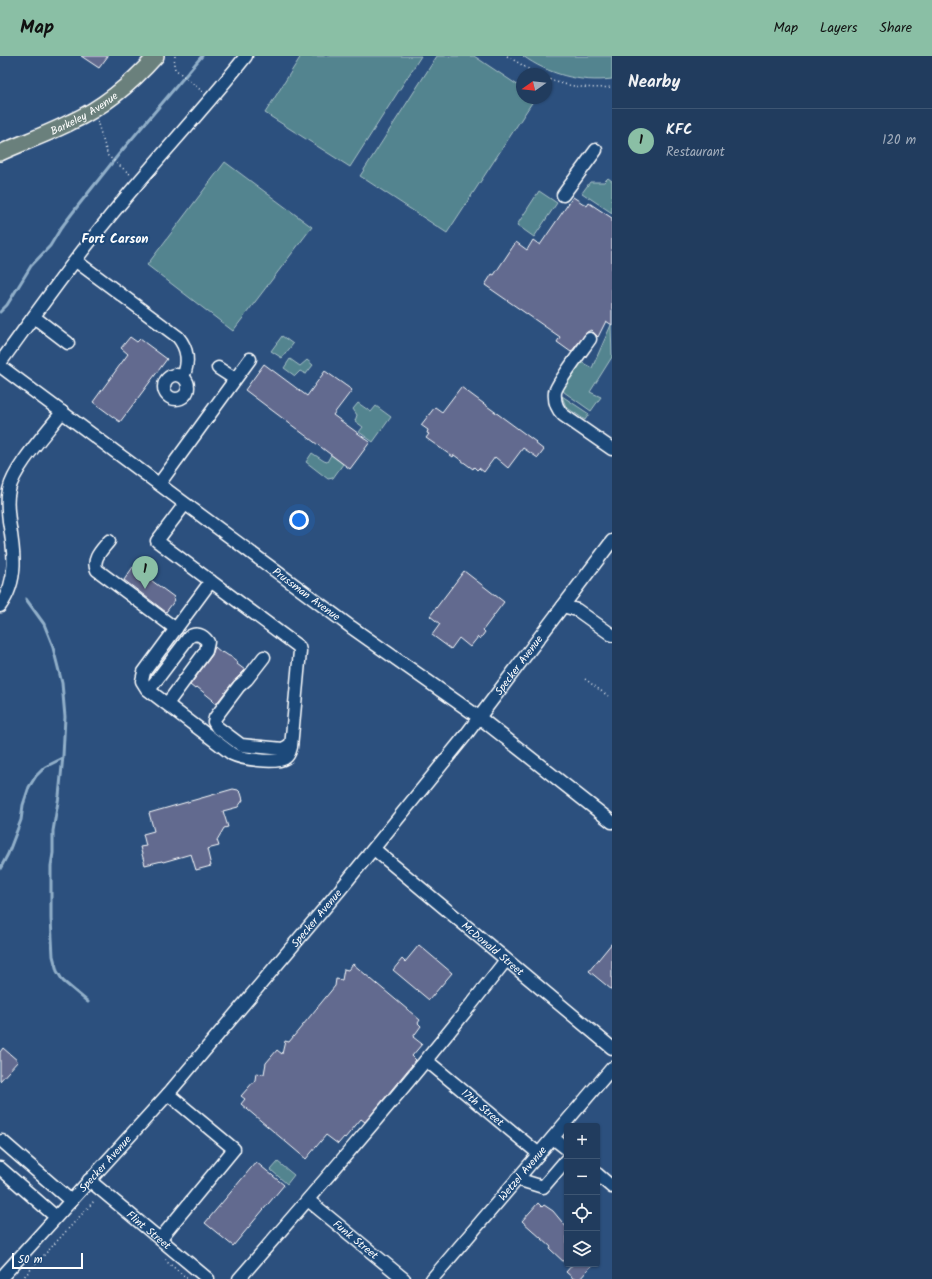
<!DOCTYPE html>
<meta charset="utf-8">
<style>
body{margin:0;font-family:Kalam,sans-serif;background:#294364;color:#f1f3f6}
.controls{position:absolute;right:12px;bottom:12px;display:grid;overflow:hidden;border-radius:4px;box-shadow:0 1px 3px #0004}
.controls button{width:36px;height:36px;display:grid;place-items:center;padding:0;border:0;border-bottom:1px solid #3e5673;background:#213c5e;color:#f1f3f6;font:20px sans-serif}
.compass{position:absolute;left:516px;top:12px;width:36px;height:36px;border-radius:50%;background:#213c5e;box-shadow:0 1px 3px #0004;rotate:256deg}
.scale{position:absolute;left:12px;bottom:10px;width:71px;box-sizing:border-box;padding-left:4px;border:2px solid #fff;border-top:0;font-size:11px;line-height:14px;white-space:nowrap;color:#fff;-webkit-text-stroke:3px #1f4a7a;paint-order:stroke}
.you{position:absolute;left:299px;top:464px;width:14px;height:14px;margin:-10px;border:3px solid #fff;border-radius:50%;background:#1a73e8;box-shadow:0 0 0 6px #1a73e833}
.badge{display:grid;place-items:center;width:26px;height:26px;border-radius:50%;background:#8abfa5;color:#111;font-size:13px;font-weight:700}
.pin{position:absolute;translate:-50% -33px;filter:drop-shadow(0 1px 2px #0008)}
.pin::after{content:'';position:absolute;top:21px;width:14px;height:12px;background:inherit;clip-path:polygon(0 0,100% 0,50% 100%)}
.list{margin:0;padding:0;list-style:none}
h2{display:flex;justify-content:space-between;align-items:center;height:52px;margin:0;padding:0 16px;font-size:17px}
h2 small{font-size:13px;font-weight:400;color:#a2adbc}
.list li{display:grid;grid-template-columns:26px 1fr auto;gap:12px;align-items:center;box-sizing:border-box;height:64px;padding:0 16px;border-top:1px solid #3e5673}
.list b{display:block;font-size:15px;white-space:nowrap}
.list p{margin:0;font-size:13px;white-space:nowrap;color:#a2adbc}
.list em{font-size:13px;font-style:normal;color:#a2adbc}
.icon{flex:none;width:22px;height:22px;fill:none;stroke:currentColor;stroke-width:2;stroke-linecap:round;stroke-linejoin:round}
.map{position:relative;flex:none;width:612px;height:1223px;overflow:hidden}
header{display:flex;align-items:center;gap:24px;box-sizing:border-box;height:56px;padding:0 20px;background:#8abfa5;color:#111}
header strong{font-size:19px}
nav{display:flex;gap:22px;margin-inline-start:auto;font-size:14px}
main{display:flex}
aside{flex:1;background:#213c5e}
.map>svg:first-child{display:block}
.green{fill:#53848f;stroke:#a9c2c7}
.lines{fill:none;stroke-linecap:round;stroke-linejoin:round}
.stream{stroke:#91afc9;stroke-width:3}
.building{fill:#626a8f;stroke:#fff}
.minor-casing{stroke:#fff;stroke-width:15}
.major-casing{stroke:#fff;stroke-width:18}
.path{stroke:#fff;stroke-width:1.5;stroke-dasharray:1 3;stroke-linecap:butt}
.minor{stroke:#1f4a7a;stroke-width:12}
.major{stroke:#6a807c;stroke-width:15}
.labels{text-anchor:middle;stroke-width:4;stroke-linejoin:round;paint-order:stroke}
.street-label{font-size:11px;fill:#fff;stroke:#1f4a7a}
.quarter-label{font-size:13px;font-weight:bold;fill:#fff;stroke:#1f4a7a}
</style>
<header>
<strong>Map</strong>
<nav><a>Map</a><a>Layers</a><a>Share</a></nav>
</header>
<main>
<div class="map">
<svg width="612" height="1223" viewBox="0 0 612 1223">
<rect width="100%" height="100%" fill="#2c507e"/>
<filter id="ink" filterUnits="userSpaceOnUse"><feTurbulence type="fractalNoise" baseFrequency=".025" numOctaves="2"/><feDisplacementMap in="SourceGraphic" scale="8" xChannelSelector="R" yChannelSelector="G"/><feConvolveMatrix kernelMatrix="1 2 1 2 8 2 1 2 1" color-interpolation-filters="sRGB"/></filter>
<g filter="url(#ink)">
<!-- green -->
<path class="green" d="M301,0H421L350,111L265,57Z
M437,0H474L522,32V42H535L447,177L360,120Z
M523,0H612V23C580,27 548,18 523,0Z
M225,106L312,171L233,275L147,209Z
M608,122L612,125V157L582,137L590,126H604Z
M539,135L557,147L534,181L517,169Z
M611,269L612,301L590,336L601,341L591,355L564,336L563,333L581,306L592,312Z
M282,280L293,288L282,302L271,295Z
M290,303L300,310L307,304L313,309L306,318L300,315L295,320L284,312Z
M562,340L589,358L585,364L566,351Z
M358,347L371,356L376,350L391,361L373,386L359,376L363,371L355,365L357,359L353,353Z
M312,397L324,405L327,406L331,399L343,408L333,422L328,423L306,406Z
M278,1106L294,1119L287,1128L271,1114Z"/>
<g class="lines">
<!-- stream -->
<path class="stream" d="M0,256L7,249L31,210L50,190L61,172L77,151L119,98L202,0
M26,543L44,568L52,588L62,627L65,661L63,700L59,740L53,775V797L51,810V863L53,900L57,915L63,925L88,946
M0,813L8,798L21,764L23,749L29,731L36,720L45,711L63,702"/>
</g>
<!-- building -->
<path class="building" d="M81,0H108L99,12Z
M573,141L587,150L589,147L612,162V269L606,265L598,281L591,274L587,276L571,296L557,286L560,281L485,229L492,218L494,219L516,186L527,194L533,184L540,189Z
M130,281L137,286L140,283L167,303L120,366L93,346L128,298L121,292Z
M264,308L307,340L325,315L352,334L333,359L370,386L350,413L245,334Z
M461,331L536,386L535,387L544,394L538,402L523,392L508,412L495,401L484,416L479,412L477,414L474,411L473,413L454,399L453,401L426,382L429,378L427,377L428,374L421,369L435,351L442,356Z
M133,511L174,541L173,543L175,544L166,556L124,524Z
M464,515L504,546L483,574L485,576L480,583L478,581L470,591L459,582L451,593L432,579L440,568L430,560Z
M215,591L222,597L223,596L229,600H230L238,606L237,608L245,614L233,626L216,648L212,645L213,644L197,631L195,633L190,629L212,599Z
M233,733L238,734L241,737L243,744L238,751L223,755L228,771L224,772L217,784L219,790L207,793L211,810L196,814L191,798L163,806L162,805L145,809L140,791L146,790L143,778L154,775L149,757Z
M612,887V934L589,915Z
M419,889L452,917L429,944L393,914L402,903L405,906Z
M353,908L420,964L418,967L421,970L413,981L422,988L412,1000L416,1004L365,1066L361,1063L345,1082L344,1081L338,1088L326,1079L306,1103L241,1048L245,1043L241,1040L255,1024L256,1017L264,1018L266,1007L277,994L282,998L285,985L289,986L335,930L336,923L342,924L344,913L348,914Z
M3,992L18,1005L0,1025V996Z
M256,1106L284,1129L233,1190L205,1167Z
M538,1147L542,1151L544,1149L553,1155L567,1172V1209L550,1193L551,1191L522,1165Z
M573,1208H593L580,1223H574L566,1216Z"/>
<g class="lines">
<defs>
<g id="minor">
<path d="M563,139L596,94"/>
<path d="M76,205L178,281C188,293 189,307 183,321"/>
<path d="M34,261L68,287"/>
<path d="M590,283C583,293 557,327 555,336C554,345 557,353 563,359L612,393"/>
<path d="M0,307C35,259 69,210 107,164C152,108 202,56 246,0"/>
<path id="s1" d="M0,310L351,571L480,662L612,766"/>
<path d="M218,312L235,323"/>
<circle cx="176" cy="331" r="12"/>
<path d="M159,428L250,303"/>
<path d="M185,448L157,485L299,591L300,595L291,691C290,695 289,700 285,702C275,708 242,703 232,698L147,633L142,625L144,616L211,525"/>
<path d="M109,485C103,493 91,503 97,514L176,573"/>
<path d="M0,550C19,524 14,495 9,465C8,454 6,445 9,434C14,411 47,376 62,356"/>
<path d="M563,550L577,554L612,579"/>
<path d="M264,601L247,623L239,630L215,662L214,666L217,671L241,689L283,693L291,688"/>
<path d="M149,634L189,581C196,576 203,579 208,586L206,595L167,648"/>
<path id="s2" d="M374,793L612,992"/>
<path id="s3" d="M426,1004L539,1098"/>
<path d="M553,1082L567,1093"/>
<path d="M2,1085L71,1145"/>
<path d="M0,1112L56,1161"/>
<path d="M597,1118L612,1131"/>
<path d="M517,1123L543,1131L567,1103"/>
<path id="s4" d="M89,1124L208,1223"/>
<path id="s5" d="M308,1144L404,1223"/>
<path d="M160,1183L234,1093L168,1038"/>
<path id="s6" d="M0,1223L168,1038L339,835L465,680L612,485"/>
<path d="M239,1223C330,1118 421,1014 506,904"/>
<path id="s7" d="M432,1223L612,1012"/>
</g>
<g id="major">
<path id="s8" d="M0,97C24,86 48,78 71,66C104,51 132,27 156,0"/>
</g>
</defs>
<!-- minor casing -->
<use href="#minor" class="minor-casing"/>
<!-- major casing -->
<use href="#major" class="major-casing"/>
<!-- path -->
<path class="path" d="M175,0L174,8L175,13L203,36
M507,0L537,18
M546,22C566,31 590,33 612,31
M97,65L108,100L131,119
M585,623L608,640
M166,1203L167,1206L187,1222
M22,1223L95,1144"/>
<!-- minor -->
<use href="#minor" class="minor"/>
<!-- major -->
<use href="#major" class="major"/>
</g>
</g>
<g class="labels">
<!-- street labels -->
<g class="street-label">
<text dy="4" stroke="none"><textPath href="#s8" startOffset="93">Barkeley Avenue</textPath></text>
<text dy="4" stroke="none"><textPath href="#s1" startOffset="382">Prussman Avenue</textPath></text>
<text dy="4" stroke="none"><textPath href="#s6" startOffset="804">Specker Avenue</textPath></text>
<text dy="4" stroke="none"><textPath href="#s6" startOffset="480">Specker Avenue</textPath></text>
<text dy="4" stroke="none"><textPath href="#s2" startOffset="155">McDonald Street</textPath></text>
<text dy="4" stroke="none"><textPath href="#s3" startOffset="74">17th Street</textPath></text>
<text dy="4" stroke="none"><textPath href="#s6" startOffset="156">Specker Avenue</textPath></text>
<text dy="4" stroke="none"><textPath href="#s7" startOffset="139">Wetzel Avenue</textPath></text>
<text dy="4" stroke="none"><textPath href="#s4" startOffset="78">Flint Street</textPath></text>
<text dy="4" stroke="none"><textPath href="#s5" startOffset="62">Funk Street</textPath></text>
</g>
<!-- quarter labels -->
<g class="quarter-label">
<text x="115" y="187">Fort Carson</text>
</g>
</g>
</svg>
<div class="controls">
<button>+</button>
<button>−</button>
<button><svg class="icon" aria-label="locate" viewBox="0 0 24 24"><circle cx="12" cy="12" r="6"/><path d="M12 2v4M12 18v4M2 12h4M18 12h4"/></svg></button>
<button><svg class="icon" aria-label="layers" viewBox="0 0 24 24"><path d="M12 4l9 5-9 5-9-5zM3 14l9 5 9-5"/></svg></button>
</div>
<svg class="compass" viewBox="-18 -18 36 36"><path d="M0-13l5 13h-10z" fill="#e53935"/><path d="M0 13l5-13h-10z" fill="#a2adbc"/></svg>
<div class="scale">50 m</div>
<div class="you"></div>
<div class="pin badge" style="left:145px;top:533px">1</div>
</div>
<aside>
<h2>Nearby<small></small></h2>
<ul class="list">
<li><span class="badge">1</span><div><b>KFC</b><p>Restaurant</p></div><em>120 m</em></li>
</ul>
</aside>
</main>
